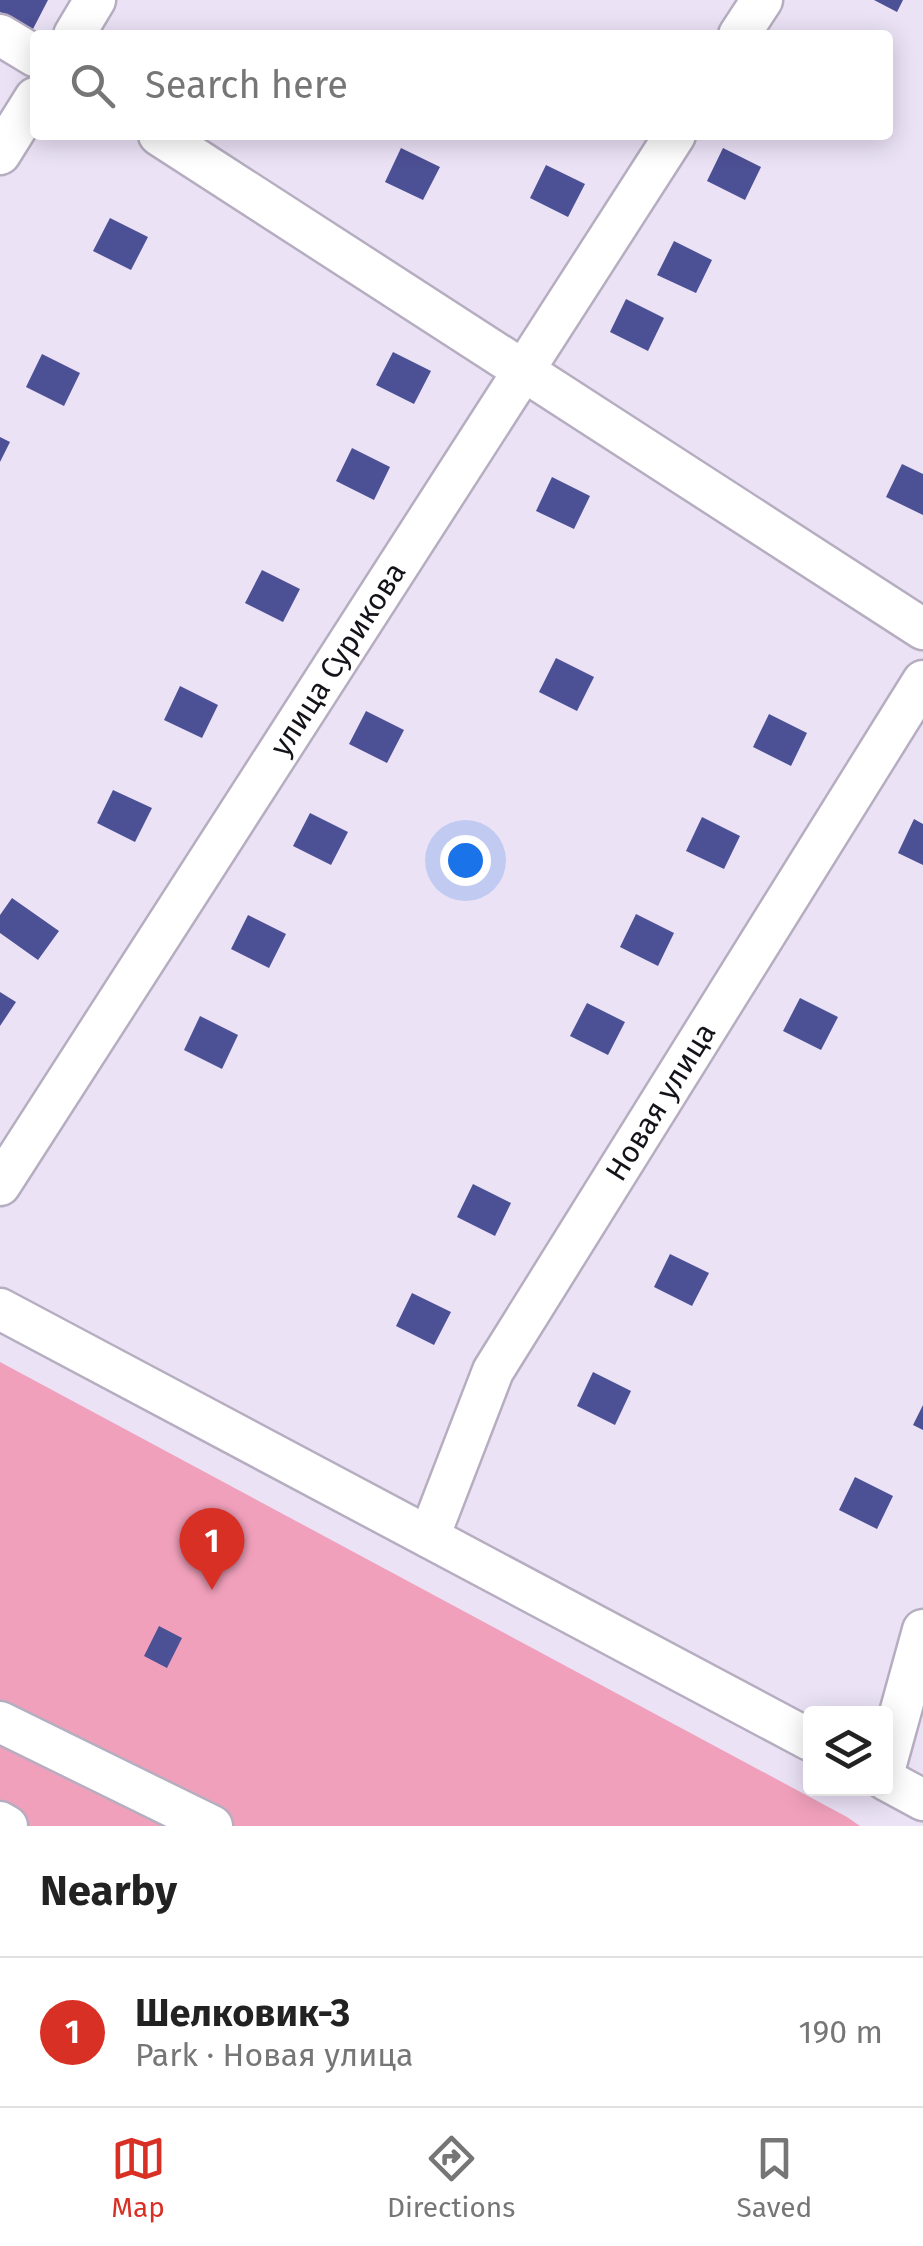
<!DOCTYPE html>
<meta charset="utf-8">
<style>
body{margin:0;font-family:"Fira Sans",sans-serif;background:#f6f6f6;color:#222}
.controls{position:absolute;right:30px;bottom:30px;display:grid;overflow:hidden;border-radius:10px;box-shadow:0 5px 25px #0003}
.controls button{width:90px;height:90px;display:grid;place-items:center;padding:0;border:0;border-bottom:2px solid #e0e0e0;background:#fff;color:#222;font:50px sans-serif}
.you{position:absolute;left:465px;top:860px;width:35px;height:35px;margin:-25px;border:8px solid #fff;border-radius:50%;background:#1a73e8;box-shadow:0 0 0 15px #1a73e833}
.badge{display:grid;place-items:center;width:65px;height:65px;border-radius:50%;background:#d93025;color:#fff;font-size:32px;font-weight:700}
.pin{position:absolute;translate:-50% -82px;filter:drop-shadow(0 2px 5px #0008)}
.pin::after{content:'';position:absolute;top:52px;width:35px;height:30px;background:inherit;clip-path:polygon(0 0,100% 0,50% 100%)}
.list{margin:0;padding:0;list-style:none}
h2{display:flex;justify-content:space-between;align-items:center;height:130px;margin:0;padding:0 40px;font-size:42px}
h2 small{font-size:32px;font-weight:400;color:#767676}
.list li{display:grid;grid-template-columns:65px 1fr auto;gap:30px;align-items:center;box-sizing:border-box;height:150px;padding:0 40px;border-top:2px solid #e0e0e0}
.list b{display:block;font-size:38px;white-space:nowrap}
.list p{margin:0;font-size:32px;white-space:nowrap;color:#767676}
.list em{font-size:32px;font-style:normal;color:#767676}
.icon{flex:none;width:55px;height:55px;fill:none;stroke:currentColor;stroke-width:2;stroke-linecap:round;stroke-linejoin:round}
.map{position:relative;flex:none;width:923px;height:1826px;overflow:hidden}
.search{position:absolute;background:#fff;box-shadow:0 5px 25px #0003;left:30px;right:30px;top:30px;height:110px;display:flex;align-items:center;gap:25px;box-sizing:border-box;padding:0 35px;border-radius:10px;color:#767676;font-size:38px}
.sheet{height:280px;background:#fff}
nav{display:flex;justify-content:space-around;align-items:center;box-sizing:border-box;height:140px;border-top:2px solid #e0e0e0;background:#fff;font-size:28px;color:#767676}
nav a{display:grid;justify-items:center;gap:5px}
nav .on{color:#d93025}
.map>svg:first-child{display:block}
.green{fill:#f1a0bb}
.building{fill:#4c5094}
.lines{fill:none;stroke-linecap:round;stroke-linejoin:round}
.minor-casing{stroke:#b6aec0;stroke-width:45}
.minor{stroke:#fff;stroke-width:40}
.labels{text-anchor:middle;stroke-width:10;stroke-linejoin:round;paint-order:stroke}
.street-label{font-size:30px;fill:#151319;stroke:#fff}
</style>
<div class="map">
<svg width="923" height="1826" viewBox="0 0 923 1826">
<rect width="100%" height="100%" fill="#ebe2f6"/>
<!-- green -->
<path class="green" d="M0,1362L847,1817L860,1826H0Z"/>
<!-- building -->
<path class="building" d="M0,0H48L33,29L0,12Z
M874,0H903L897,12Z
M401,148L440,167L423,200L385,182Z
M723,148L761,167L745,200L707,181Z
M546,165L585,184L568,217L530,198Z
M110,218L148,237L131,270L93,251Z
M674,241L712,260L696,293L657,275Z
M626,299L664,318L648,351L610,332Z
M393,352L431,371L414,404L376,385Z
M42,354L80,373L64,406L26,387Z
M0,437L10,442L0,462Z
M352,448L390,467L374,500L336,481Z
M902,464L923,474V515L886,497Z
M552,477L590,496L574,529L536,511Z
M262,570L300,589L283,622L245,603Z
M556,658L594,677L577,711L539,692Z
M180,686L218,705L202,738L164,720Z
M366,711L404,730L387,763L349,744Z
M769,714L807,733L791,766L753,747Z
M113,790L152,808L135,842L97,823Z
M310,813L348,832L331,865L293,846Z
M702,817L740,836L724,869L686,851Z
M914,819L923,824V865L898,853Z
M12,898L59,931L38,960L0,933V915Z
M636,914L674,933L658,966L620,947Z
M248,915L286,934L269,968L231,949Z
M0,992L16,1002L0,1026Z
M800,998L838,1017L821,1050L783,1031Z
M587,1003L625,1022L608,1055L570,1036Z
M200,1016L238,1035L222,1069L184,1050Z
M473,1184L511,1203L495,1236L457,1217Z
M670,1254L709,1273L692,1306L654,1287Z
M412,1293L451,1312L434,1345L396,1326Z
M593,1372L631,1391L615,1425L577,1406Z
M923,1405V1430L913,1425Z
M855,1477L893,1496L877,1529L839,1510Z
M159,1626L182,1638L167,1668L144,1656Z"/>
<g class="lines">
<defs>
<g id="minor">
<path d="M0,35L35,56"/>
<path d="M74,35L95,0"/>
<path d="M739,35L762,0"/>
<path d="M159,135L923,629"/>
<path d="M0,154L35,98"/>
<path id="s1" d="M0,1185L675,135"/>
<path d="M0,1309L810,1740"/>
<path id="s2" d="M429,1537L493,1371L923,681"/>
<path d="M0,1722L212,1826"/>
<path d="M886,1764L923,1630"/>
<path d="M886,1780L923,1800"/>
<path d="M0,1822L7,1826"/>
</g>
</defs>
<!-- minor casing -->
<use href="#minor" class="minor-casing"/>
<!-- minor -->
<use href="#minor" class="minor"/>
</g>
<g class="labels">
<!-- street labels -->
<g class="street-label">
<text dy="10" stroke="none"><textPath href="#s1" startOffset="625">улица Сурикова</textPath></text>
<text dy="10" stroke="none"><textPath href="#s2" startOffset="495">Новая улица</textPath></text>
</g>
</g>
</svg>
<div class="controls">
<button><svg class="icon" aria-label="layers" viewBox="0 0 24 24"><path d="M12 4l9 5-9 5-9-5zM3 14l9 5 9-5"/></svg></button>
</div>
<div class="you"></div>
<div class="pin badge" style="left:212px;top:1590px">1</div>
<div class="search"><svg class="icon" aria-label="search" viewBox="0 0 24 24"><circle cx="10" cy="10" r="6"/><path d="M15 15l6 6"/></svg>Search here</div>
</div>
<section class="sheet">
<h2>Nearby<small></small></h2>
<ul class="list">
<li><span class="badge">1</span><div><b>Шелковик-3</b><p>Park · Новая улица</p></div><em>190 m</em></li>
</ul>
</section>
<nav>
<a class="on"><svg class="icon" aria-label="map" viewBox="0 0 24 24"><path d="M3 6l6-2 6 2 6-2v14l-6 2-6-2-6 2zM9 4v14M15 6v14"/></svg>Map</a>
<a><svg class="icon" aria-label="directions" viewBox="0 0 24 24"><path d="M12 3l9 9-9 9-9-9zM9 14v-3h6M13 9l2 2-2 2"/></svg>Directions</a>
<a><svg class="icon" aria-label="saved" viewBox="0 0 24 24"><path d="M7 4h10v16l-5-4-5 4z"/></svg>Saved</a>
</nav>
